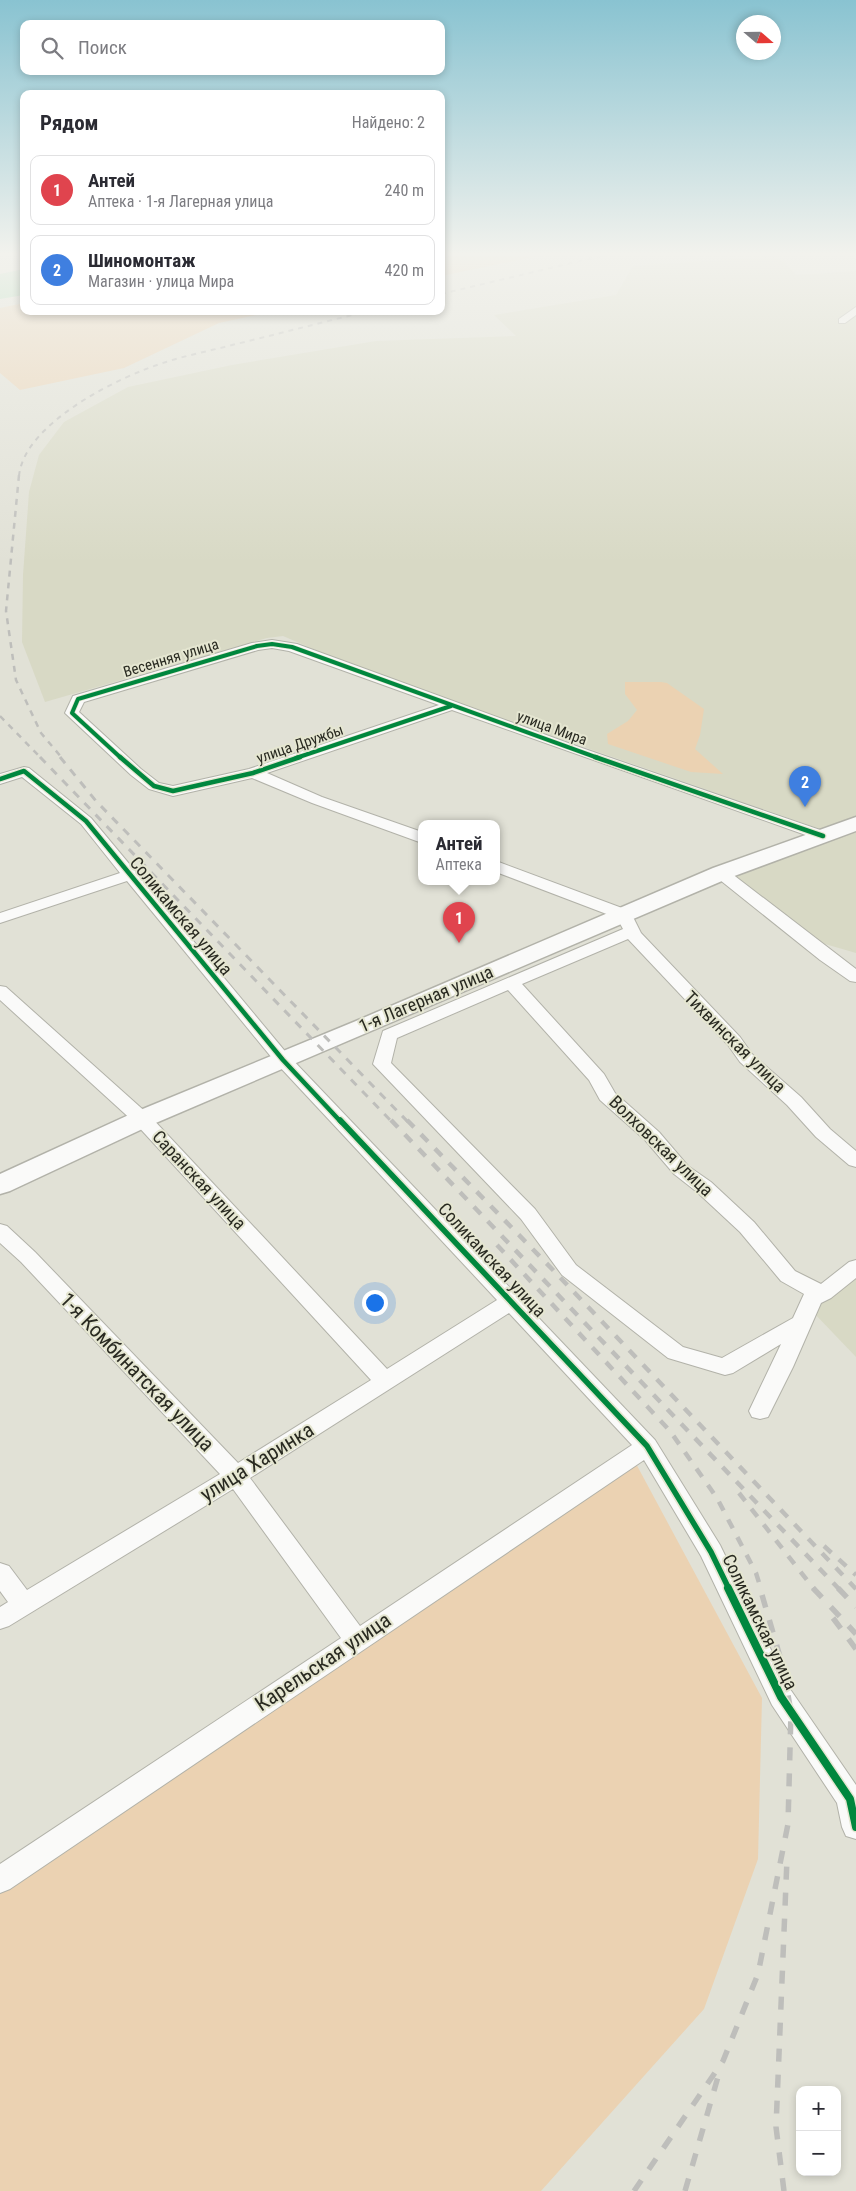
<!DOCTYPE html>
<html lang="ru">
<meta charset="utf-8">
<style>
body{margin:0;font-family:"Roboto Condensed",sans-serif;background:#f2f2f3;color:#2b2b33}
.controls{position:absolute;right:15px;bottom:15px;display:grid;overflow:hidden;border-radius:10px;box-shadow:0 2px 8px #0003}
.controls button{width:45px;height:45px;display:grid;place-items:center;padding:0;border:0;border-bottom:1px solid #e1e1e2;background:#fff;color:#2b2b33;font:25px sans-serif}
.compass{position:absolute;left:736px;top:15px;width:45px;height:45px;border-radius:50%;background:#fff;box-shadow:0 2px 8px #0003;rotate:110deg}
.you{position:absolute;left:374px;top:1302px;width:18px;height:18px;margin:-12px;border:4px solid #fff;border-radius:50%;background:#1a73e8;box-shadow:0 0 0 8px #1a73e833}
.badge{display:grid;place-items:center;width:32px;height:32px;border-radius:50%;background:#2563eb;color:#fff;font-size:16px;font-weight:700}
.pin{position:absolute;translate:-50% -41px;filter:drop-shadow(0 1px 2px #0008)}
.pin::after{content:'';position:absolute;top:26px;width:18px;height:15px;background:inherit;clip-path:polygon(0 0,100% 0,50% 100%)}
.popup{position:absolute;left:418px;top:820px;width:82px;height:65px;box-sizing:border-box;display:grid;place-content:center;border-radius:10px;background:#fff;filter:drop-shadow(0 1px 4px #0005);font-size:16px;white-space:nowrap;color:#7c7c81}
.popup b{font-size:19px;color:#2b2b33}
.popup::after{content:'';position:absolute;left:50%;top:100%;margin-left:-10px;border:10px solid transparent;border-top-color:#fff}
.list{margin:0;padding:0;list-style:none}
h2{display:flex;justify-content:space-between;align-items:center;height:65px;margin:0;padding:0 20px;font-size:21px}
h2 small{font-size:16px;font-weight:400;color:#7c7c81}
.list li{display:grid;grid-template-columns:32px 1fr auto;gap:15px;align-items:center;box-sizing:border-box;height:70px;margin:0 10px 10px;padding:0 10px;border:1px solid #e1e1e2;border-radius:10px}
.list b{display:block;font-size:19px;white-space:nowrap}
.list p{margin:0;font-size:16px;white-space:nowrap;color:#7c7c81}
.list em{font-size:16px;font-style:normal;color:#7c7c81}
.icon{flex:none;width:28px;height:28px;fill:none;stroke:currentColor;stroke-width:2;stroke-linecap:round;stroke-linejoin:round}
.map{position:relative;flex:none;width:856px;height:2191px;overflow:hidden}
.search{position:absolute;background:#fff;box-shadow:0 2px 8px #0003;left:20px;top:20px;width:425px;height:55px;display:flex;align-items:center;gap:12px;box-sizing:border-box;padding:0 18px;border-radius:10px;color:#7c7c81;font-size:19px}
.panel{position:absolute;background:#fff;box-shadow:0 2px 8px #0003;left:20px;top:90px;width:425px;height:225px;border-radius:10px}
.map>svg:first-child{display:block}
.built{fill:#d8d9c5}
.green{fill:#ebd2b2}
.water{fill:#9cd9ae}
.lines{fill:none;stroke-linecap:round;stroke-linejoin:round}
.street-casing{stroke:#b2b2a9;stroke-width:2}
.secondary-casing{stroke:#b2b2a9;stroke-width:3}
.street{fill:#fafaf9;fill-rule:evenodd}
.secondary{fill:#fafaf9;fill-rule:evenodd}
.rail-far4{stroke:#bebebb;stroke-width:2;stroke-dasharray:5 5;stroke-linecap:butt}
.rail-far3{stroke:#bebebb;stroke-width:2.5;stroke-dasharray:6 6;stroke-linecap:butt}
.rail-far2{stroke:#bebebb;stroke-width:3;stroke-dasharray:8 8;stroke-linecap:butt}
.rail-far1{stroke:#bebebb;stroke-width:4.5;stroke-dasharray:10 10;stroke-linecap:butt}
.rail{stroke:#bebebb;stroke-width:5.5;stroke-dasharray:13 13;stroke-linecap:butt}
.cycleway-far3-casing{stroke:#e5e6d1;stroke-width:5.5}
.cycleway-far2-casing{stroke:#e5e6d1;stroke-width:7}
.cycleway-far1-casing{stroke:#e5e6d1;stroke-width:9}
.cycleway-casing{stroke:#e5e6d1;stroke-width:11}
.cycleway-far3{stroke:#00873e;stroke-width:4}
.cycleway-far2{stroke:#00873e;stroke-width:4.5}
.cycleway-far1{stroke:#00873e;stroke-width:5.5}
.cycleway{stroke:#00873e;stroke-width:8}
.labels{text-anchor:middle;stroke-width:4;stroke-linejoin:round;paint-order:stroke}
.far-street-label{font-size:15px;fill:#292a21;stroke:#e5e6d1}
.street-label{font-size:18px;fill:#292a21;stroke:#e5e6d1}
.near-street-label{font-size:21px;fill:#292a21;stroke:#e5e6d1}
</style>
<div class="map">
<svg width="856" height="2191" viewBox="0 0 856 2191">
<rect width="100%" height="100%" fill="#e1e1d6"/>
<!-- built -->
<path class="built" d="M777,256L797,275L856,271V820L823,830L362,670L283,636L267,638L45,702L22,642L23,575L29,492L39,455L64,422L128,387L232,365L376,341L516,336L494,315L616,295L633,266Z
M856,829V953L825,944L800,930L729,877Z
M856,1272V1357L812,1311L822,1296Z"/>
<!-- green -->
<path class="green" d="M441,256H538L441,276Z
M24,303V311H275L219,323L124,368L20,390L0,373V308Z
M625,682H661L667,683L704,709L700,735L695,749L723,774L691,772L608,744L607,734L628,721L637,710L625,694Z
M634,1460L762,1698L758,1859L704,2009L541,2191H0V1889Z"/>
<!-- water -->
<path class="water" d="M24,269V295L0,299V274Z"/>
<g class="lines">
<defs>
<path id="street" d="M856,307V315L845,323H839V319Z
M272,640L297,644L579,747L829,833L831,836L829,839H817L452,710L267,773L322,797L422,832V843L312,803L252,778L173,796L149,789L131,775L65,713L73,696L252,643ZM272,648L289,651L439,705L249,769L173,786L159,783L141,769L79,712L84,702L258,650Z
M24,767L29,768L91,818L289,1056L655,1440L720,1545L790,1689L856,1785V1839L846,1836L842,1827L837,1803L772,1705L701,1556L644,1460L10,1889L0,1893V1864L341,1638L233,1489L9,1626L0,1629V1607L8,1602L0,1591V1563L9,1566L27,1590L220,1474L21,1262L0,1243V1224L7,1226L35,1252L238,1463L371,1380L135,1123L0,1000V986L6,987L149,1115L387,1369L497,1300L277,1064L127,881L0,923V913L120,873L81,824L22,777L0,784V774ZM509,1313L632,1445L360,1626L250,1478Z
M496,861L630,911L641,933L740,1037L752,1054L801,1097L830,1129L856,1151V1167L849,1165L816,1137L787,1105L740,1062L728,1045L628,939L522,984L604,1074L615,1093L659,1132L688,1166L711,1182L754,1222L795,1271L821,1284L849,1262L856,1260V1278L831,1298L821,1303L793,1367L768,1417L760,1419L752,1417L749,1411L781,1344L733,1373L725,1375L668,1358L562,1275L521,1219L373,1064L383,1031L623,929L617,918L496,872ZM508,990L589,1080L600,1100L645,1140L674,1174L697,1192L740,1232L781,1281L804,1294L793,1318L722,1358L683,1347L576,1265L535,1209L391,1063L397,1038Z
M721,868L727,870L856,969V982L850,981L820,960L715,876L713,873L715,870Z"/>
<path id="secondary" d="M856,817V831L729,878L151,1125L10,1191L0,1194V1174L133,1113L356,1021L713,868Z"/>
</defs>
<!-- street casing -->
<use href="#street" class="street-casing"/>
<!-- secondary casing -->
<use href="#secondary" class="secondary-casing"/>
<!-- street -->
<use href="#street" class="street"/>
<!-- secondary -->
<use href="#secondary" class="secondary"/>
<!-- rail-far4 -->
<path class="rail-far4" d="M441,294L601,256
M19,476C24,423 120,376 166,362C187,355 210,351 232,345C278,334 323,322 369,311"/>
<!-- rail-far3 -->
<path class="rail-far3" d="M19,475L6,611L16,680L41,733L62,758
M0,716L41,758"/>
<!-- rail-far2 -->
<path class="rail-far2" d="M40,757L392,1122
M60,757L96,801L408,1122"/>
<!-- rail-far1 -->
<path class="rail-far1" d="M391,1120L839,1589
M407,1120L553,1270L856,1589
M497,1245L670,1431L717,1498L756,1573L761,1589
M739,1493L814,1589
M824,1546L856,1575"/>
<!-- rail -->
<path class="rail" d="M813,1588L856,1634
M838,1588L856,1607
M833,1618L856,1649
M634,2191L723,2061L758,1974L788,1824L791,1712L783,1667L760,1588
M685,2191L720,2070
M784,2191L776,2127L787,1859"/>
<defs>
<path id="cycleway-far3" d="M121,758L72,713L78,699L257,646L272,644L292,647L598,758
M296,758L451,706"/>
<path id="cycleway-far2" d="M120,757L154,786L173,791L253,773L300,757
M595,757L823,836
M0,779L24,771L86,821L283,1060L341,1122"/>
<path id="cycleway-far1" d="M340,1120L647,1446L711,1552L729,1589"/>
<path id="cycleway" d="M728,1588L781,1697L850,1799L856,1827"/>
</defs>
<!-- cycleway-far3 casing -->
<use href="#cycleway-far3" class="cycleway-far3-casing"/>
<!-- cycleway-far2 casing -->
<use href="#cycleway-far2" class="cycleway-far2-casing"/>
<!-- cycleway-far1 casing -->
<use href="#cycleway-far1" class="cycleway-far1-casing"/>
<!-- cycleway casing -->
<use href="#cycleway" class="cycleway-casing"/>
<!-- cycleway-far3 -->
<use href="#cycleway-far3" class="cycleway-far3"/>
<!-- cycleway-far2 -->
<use href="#cycleway-far2" class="cycleway-far2"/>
<!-- cycleway-far1 -->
<use href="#cycleway-far1" class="cycleway-far1"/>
<!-- cycleway -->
<use href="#cycleway" class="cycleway"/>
</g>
<!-- sky -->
<linearGradient id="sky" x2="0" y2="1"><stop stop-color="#89c3d1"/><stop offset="0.45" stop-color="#f2f2ed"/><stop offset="1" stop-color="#f2f2ed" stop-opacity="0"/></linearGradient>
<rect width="856" height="563" fill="url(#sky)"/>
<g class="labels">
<!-- far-street labels -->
<g class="far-street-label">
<text transform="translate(171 658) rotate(-17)" y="5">Весенняя улица</text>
<text transform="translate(552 728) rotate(20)" y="5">улица Мира</text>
<text transform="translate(300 744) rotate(-19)" y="5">улица Дружбы</text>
</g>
<!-- street labels -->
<g class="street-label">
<text transform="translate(181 916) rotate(50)" y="6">Соликамская улица</text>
<text transform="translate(426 999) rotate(-23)" y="6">1-я Лагерная улица</text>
<text transform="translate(735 1042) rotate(45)" y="6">Тихвинская улица</text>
<text transform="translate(661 1146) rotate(44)" y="6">Волховская улица</text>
<text transform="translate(199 1180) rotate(47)" y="6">Саранская улица</text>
<text transform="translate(492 1260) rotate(47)" y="6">Соликамская улица</text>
<text transform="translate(760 1622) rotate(64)" y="6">Соликамская улица</text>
</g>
<!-- near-street labels -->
<g class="near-street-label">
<text transform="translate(137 1372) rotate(46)" y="7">1-я Комбинатская улица</text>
<text transform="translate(257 1462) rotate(-32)" y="7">улица Харинка</text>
<text transform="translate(323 1662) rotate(-34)" y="7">Карельская улица</text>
</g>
</g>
</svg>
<div class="controls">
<button>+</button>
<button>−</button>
</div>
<svg class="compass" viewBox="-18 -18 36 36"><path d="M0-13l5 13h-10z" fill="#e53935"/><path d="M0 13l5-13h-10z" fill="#7c7c81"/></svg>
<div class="you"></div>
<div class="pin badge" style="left:459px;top:943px;background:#e0444e">1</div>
<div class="popup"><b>Антей</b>Аптека</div>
<div class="pin badge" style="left:805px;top:807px;background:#3f7fe0">2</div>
<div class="search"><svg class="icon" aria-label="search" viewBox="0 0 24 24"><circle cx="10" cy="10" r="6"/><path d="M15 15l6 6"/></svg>Поиск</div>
<section class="panel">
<h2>Рядом<small>Найдено: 2</small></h2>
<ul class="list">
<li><span class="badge" style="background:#e0444e">1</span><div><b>Антей</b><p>Аптека · 1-я Лагерная улица</p></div><em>240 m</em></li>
<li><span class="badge" style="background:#3f7fe0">2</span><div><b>Шиномонтаж</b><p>Магазин · улица Мира</p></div><em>420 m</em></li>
</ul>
</section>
</div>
